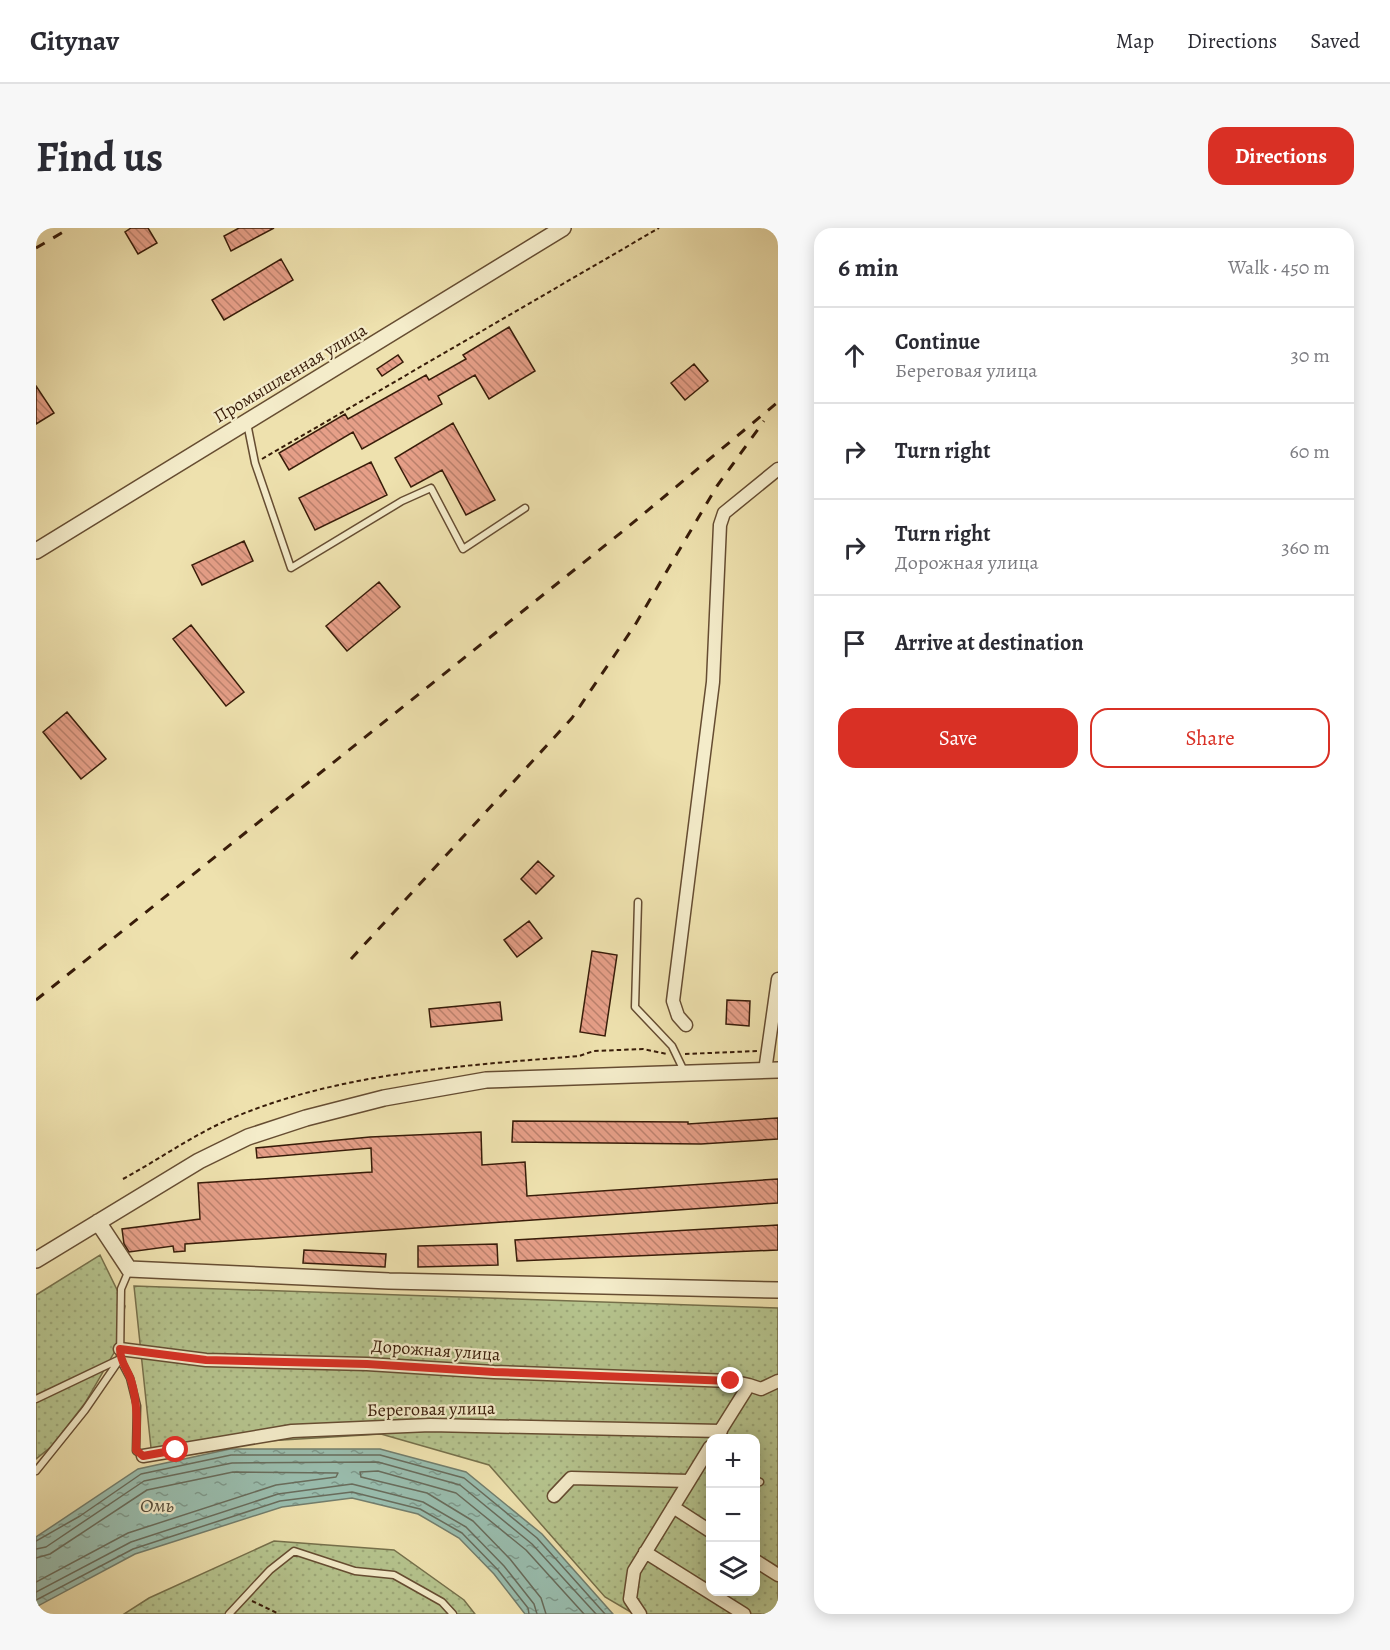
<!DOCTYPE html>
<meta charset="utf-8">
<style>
body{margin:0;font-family:Alegreya,serif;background:#f7f7f7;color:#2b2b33}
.controls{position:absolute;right:18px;bottom:18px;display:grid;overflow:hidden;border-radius:12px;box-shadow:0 3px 15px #0003}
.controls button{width:54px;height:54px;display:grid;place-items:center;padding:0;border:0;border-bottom:2px solid #e1e1e2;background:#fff;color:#2b2b33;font:30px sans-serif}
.stop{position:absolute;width:18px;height:18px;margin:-14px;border:4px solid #d93025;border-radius:50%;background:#fff}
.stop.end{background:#d93025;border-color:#fff;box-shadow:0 2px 6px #0008}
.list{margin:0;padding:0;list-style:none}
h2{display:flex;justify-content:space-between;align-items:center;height:78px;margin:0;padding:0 24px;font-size:26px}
h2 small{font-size:20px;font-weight:400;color:#7c7c81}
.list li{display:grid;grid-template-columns:39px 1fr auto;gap:18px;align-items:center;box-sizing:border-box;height:96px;padding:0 24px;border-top:2px solid #e1e1e2}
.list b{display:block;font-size:22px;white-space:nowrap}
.list p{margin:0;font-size:20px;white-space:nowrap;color:#7c7c81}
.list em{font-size:20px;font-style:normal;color:#7c7c81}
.actions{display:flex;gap:12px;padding:18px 24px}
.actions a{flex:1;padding:14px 0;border:2px solid #d93025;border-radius:18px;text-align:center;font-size:21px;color:#d93025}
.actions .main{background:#d93025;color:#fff}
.icon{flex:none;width:33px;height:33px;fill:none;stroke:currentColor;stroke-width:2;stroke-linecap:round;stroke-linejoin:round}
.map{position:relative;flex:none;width:742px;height:1386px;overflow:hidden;border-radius:18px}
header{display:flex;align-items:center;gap:36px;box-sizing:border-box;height:84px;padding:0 30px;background:#fff;border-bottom:2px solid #e1e1e2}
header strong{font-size:28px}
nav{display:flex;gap:33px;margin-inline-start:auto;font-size:21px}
.intro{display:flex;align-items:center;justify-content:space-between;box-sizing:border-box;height:144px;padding:0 36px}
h1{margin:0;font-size:42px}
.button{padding:15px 27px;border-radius:18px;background:#d93025;color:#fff;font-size:21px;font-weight:700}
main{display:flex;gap:36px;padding:0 36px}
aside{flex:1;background:#fff;border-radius:18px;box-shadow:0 3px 15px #0003}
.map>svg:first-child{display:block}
.park{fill:url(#park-dots);stroke:#76704b;stroke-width:1.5;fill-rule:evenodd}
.water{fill:url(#water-ripples);stroke:#727d6c;stroke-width:1.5}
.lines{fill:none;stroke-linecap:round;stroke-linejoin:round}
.shore{stroke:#686c5c;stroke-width:1.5}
.building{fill:url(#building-back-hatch);stroke:#381c09;stroke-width:1.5}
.service-casing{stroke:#664d32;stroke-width:9}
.minor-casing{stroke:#664d32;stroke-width:15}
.tertiary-casing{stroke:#664d32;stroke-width:18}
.path{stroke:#381c09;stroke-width:2;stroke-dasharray:4.5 3;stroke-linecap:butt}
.service{stroke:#f4ecca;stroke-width:6}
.minor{stroke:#f4ecca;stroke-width:12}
.tertiary{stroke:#f4ecca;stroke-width:15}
.rail{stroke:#381c09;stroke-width:3;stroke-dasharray:10 10;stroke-linecap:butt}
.route{stroke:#d93025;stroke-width:8}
.labels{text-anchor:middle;stroke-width:4.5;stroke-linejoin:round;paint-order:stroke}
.street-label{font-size:18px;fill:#381c09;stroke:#f4ecca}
.water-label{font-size:20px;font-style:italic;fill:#554c3b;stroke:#f4ecca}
</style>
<header>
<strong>Citynav</strong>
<nav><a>Map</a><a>Directions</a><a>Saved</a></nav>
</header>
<div class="intro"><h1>Find us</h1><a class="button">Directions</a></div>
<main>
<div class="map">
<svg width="742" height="1386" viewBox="0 0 742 1386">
<defs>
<pattern id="park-dots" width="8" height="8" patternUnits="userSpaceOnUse" patternTransform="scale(1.5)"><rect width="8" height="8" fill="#b5c38d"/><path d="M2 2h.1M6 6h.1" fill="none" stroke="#9ca778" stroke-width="1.8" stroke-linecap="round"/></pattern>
<pattern id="water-ripples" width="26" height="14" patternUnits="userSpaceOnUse" patternTransform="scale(1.5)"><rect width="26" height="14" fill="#99bdae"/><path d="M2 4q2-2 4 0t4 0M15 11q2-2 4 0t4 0" fill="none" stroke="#7e998c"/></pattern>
<pattern id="building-back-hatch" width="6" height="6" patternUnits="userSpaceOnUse" patternTransform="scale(1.5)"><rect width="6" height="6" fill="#e69f88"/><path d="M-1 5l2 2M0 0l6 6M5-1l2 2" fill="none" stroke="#bb816d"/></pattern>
</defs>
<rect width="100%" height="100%" fill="#eee1ae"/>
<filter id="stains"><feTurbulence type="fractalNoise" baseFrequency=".00333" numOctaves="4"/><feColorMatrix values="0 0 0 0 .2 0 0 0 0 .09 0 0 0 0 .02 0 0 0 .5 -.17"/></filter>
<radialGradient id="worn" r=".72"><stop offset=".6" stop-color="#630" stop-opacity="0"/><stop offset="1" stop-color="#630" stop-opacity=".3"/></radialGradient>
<!-- park -->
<path class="park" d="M64,1027L89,1078L79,1123L49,1175L16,1218L0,1231V1067Z
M98,1058L742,1080V1386H598L569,1369L453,1237L345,1206L115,1220ZM674,1210H720V1364H674Z
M238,1313L358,1322L428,1372L439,1386H88L113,1370Z"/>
<!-- water -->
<path class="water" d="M194,1221H344L430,1244L506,1306L577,1386H489L458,1346L423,1310L382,1286L316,1270L246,1279L99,1326L0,1379V1309L102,1241Z"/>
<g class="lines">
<!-- shore -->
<path class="shore" d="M0,1313L44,1288L105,1246L195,1227H344L428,1250L501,1310L569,1386
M0,1321L10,1319L108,1253L196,1235L342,1234L424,1257L496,1316L560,1386
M0,1330L14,1326L111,1262L197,1244L302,1245L300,1249L240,1257L92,1305L0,1354
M0,1364L95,1314L242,1266L316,1256L387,1274L430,1299L468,1338L498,1376L501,1386
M0,1372L97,1321L244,1273L316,1264L384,1281L426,1305L462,1342L492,1380L493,1386
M510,1386L505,1370L474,1331L437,1293L391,1265L325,1249L324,1244L342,1243L420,1265L490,1322L548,1386"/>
</g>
<!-- building -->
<path class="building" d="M95,0H112L121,15L102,26L89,4Z
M203,0H238L195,23L188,8Z
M245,31L257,52L188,92L176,72Z
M473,99L499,143L453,171L439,147L402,168L406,176L326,221L317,204L253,242L243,225L309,186L312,191L390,147L393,152L430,131L427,127Z
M362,127L367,134L346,148L341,141Z
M658,136L672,153L649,172L635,155Z
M0,158L18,185L0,196Z
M417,195L459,272L430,287L406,242L375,259L359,230Z
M335,234L351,267L279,302L263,270Z
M208,313L217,333L166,357L156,337Z
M343,354L364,379L311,423L290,398Z
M155,397L208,464L190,478L137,411Z
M31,484L70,531L45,551L7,504Z
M502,633L518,648L500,666L485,651Z
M493,693L506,710L481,729L468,712Z
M556,723L581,727L569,808L544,804Z
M691,772L714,773L713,798L690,796Z
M464,774L466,792L395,799L393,781Z
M742,890V911L665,916L476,914L477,893L652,894V896Z
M445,904L446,937L489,934L491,968L742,951V975L149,1016V1023L138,1024L137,1018L93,1024L88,1016L86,1001L164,991L162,955L336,944L335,920L221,930L220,920L334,909Z
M742,997V1022L481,1033L479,1012Z
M461,1016L462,1037L382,1039V1018Z
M268,1022L350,1026L349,1039L267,1035Z"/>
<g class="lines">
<defs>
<path id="service" d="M211,195L219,235L255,340L366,273L395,260L427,321L489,280
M602,674L599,779L636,818L648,843
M93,1042L85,1061L84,1131L94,1150L101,1178L100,1223L107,1227
M0,1171L84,1131
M0,1243L49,1182L84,1131
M720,1252L724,1254
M193,1386L234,1342L258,1323L319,1343L358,1347L406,1374L417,1386"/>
<path id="minor" d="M650,797L642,788L637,773L677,454L684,297L688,285L742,241
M729,843L742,751
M84,1121L170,1132L331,1136L458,1144L695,1153L713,1157
M681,1208L713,1157L725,1161L742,1153
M107,1228L256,1203L394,1197L685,1203
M518,1268L535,1250L653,1253
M637,1279L674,1303
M609,1324L708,1386
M720,1333L742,1347
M604,1386L594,1371L598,1343L674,1219"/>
<path id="tertiary" d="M0,323L527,0
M62,994L93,1041L353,1053L742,1062
M0,1032L163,933L212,909L270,890L348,870L450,852L742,842"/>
</defs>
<!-- service casing -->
<use href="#service" class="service-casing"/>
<!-- minor casing -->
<use href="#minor" class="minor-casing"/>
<!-- tertiary casing -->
<use href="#tertiary" class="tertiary-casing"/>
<!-- path -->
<path class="path" d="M226,231L623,0
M649,826L721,823
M87,951C122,932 157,907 194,891C304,844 426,838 543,828L558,823L607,821L631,826
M216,1373L243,1386"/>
<!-- service -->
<use href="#service" class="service"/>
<!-- minor -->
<use href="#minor" class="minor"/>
<!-- tertiary -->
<use href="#tertiary" class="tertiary"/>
<!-- rail -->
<path class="rail" d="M0,20L34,0
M315,731L536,490L599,397L681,258L728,193
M0,772L587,303L742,174"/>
</g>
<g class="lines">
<!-- route -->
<path class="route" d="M140,1222L107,1228L100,1222C101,1199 102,1175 95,1152C91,1140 84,1134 84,1121L170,1132L331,1136L458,1144L695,1153"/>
</g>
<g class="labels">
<!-- street labels -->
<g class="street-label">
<text transform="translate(254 145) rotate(-31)" y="6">Промышленная улица</text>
<text transform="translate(400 1122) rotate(4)" y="6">Дорожная улица</text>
<text transform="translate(395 1181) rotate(-1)" y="6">Береговая улица</text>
</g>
<!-- water labels -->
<g class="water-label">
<text x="121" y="1284">Омь</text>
</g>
</g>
<rect width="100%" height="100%" filter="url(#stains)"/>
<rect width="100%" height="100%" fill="url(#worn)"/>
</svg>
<div class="controls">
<button>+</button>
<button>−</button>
<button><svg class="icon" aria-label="layers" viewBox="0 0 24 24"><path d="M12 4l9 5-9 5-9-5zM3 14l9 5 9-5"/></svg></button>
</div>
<div class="stop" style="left:140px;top:1222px"></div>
<div class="stop end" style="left:695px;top:1153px"></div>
</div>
<aside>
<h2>6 min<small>Walk · 450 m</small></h2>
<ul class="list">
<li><svg class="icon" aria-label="ahead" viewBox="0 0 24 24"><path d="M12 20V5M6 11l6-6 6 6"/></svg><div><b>Continue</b><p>Береговая улица</p></div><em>30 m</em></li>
<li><svg class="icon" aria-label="right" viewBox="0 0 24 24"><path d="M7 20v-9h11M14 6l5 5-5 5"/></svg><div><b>Turn right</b></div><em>60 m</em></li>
<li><svg class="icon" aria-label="right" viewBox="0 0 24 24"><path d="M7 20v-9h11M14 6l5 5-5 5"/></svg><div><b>Turn right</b><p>Дорожная улица</p></div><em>360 m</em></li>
<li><svg class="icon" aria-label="arrive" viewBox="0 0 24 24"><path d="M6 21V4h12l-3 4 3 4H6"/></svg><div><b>Arrive at destination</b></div></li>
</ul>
<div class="actions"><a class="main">Save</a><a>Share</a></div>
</aside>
</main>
